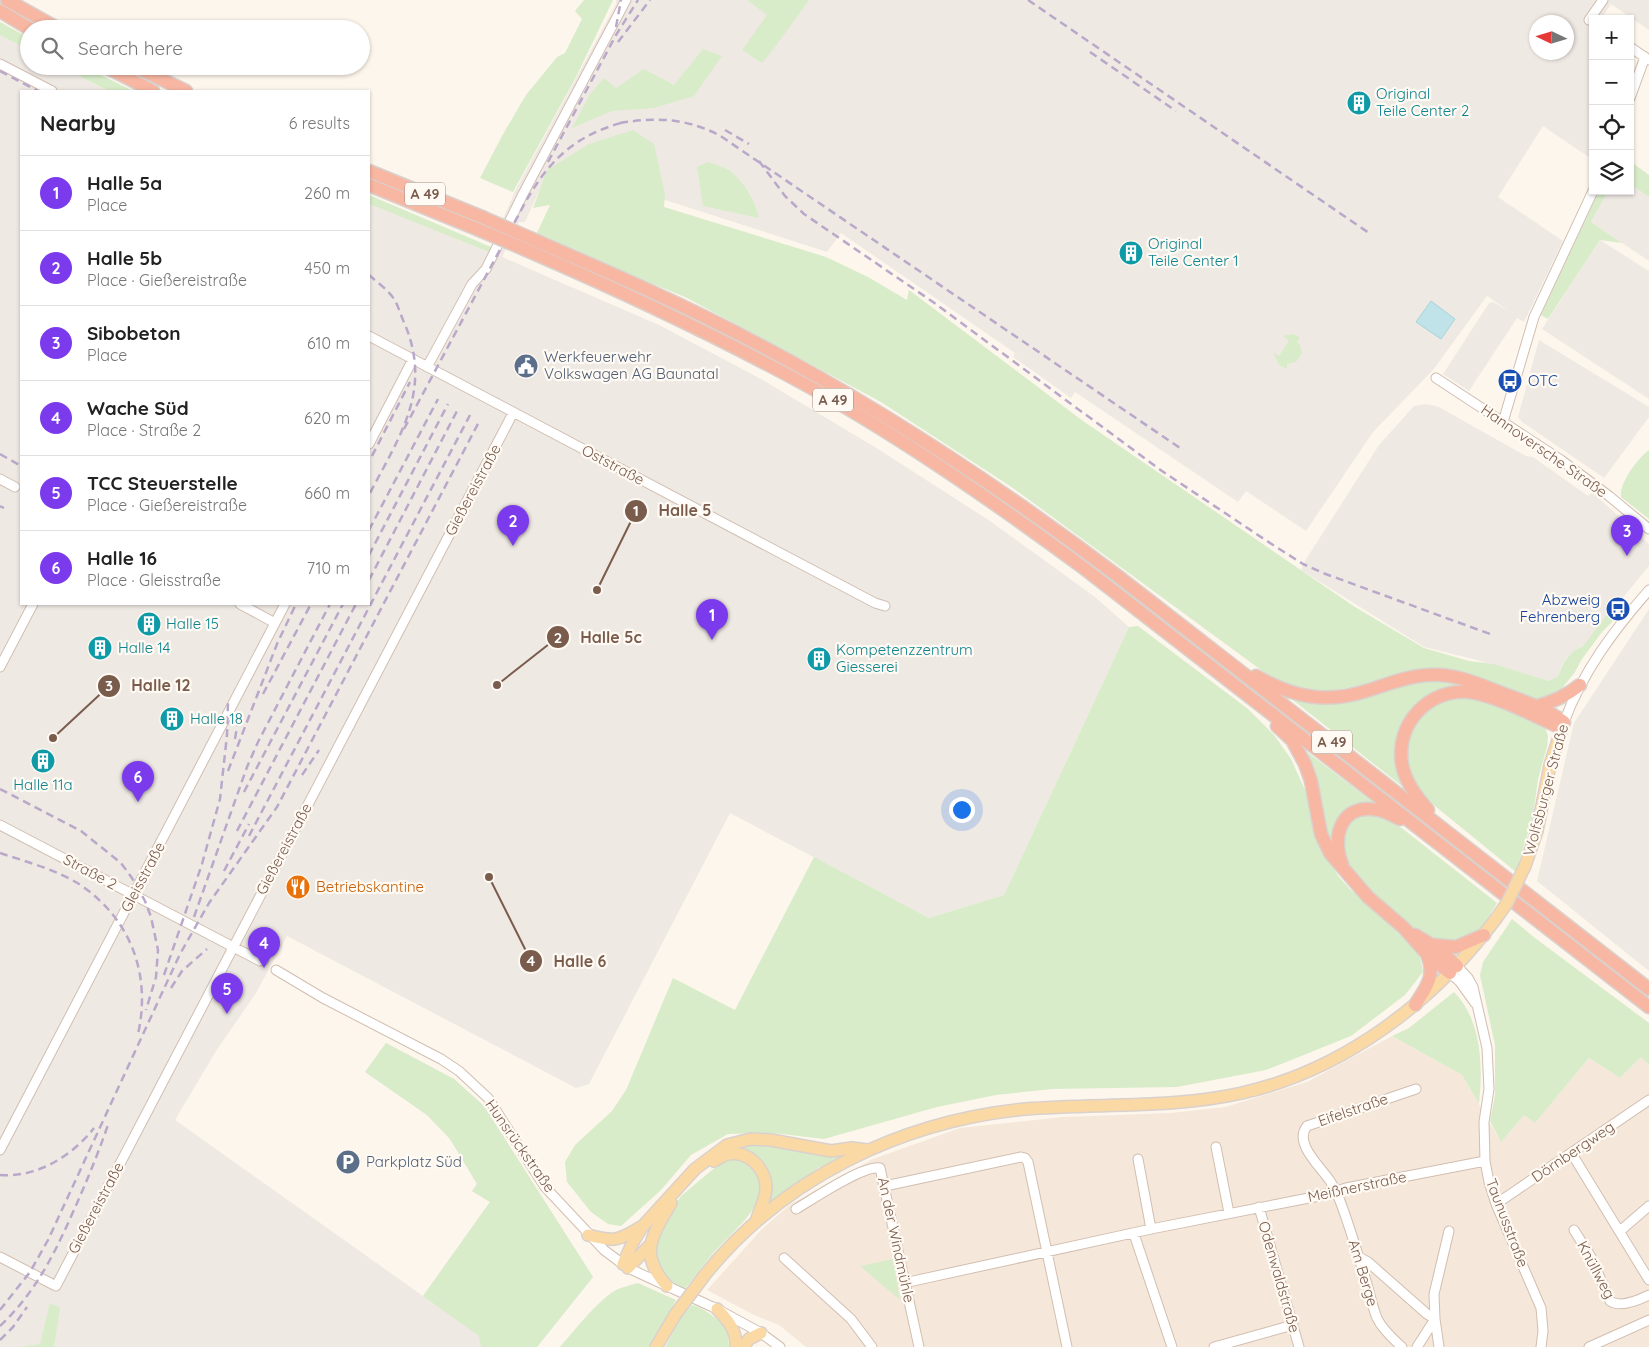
<!DOCTYPE html>
<meta charset="utf-8">
<style>
body{margin:0;font-family:Quicksand,sans-serif;background:#f6f6f6;color:#222}
.controls{position:absolute;right:15px;top:15px;display:grid;overflow:hidden;border-radius:0px;box-shadow:0 1px 4px #0004}
.controls button{width:45px;height:45px;display:grid;place-items:center;padding:0;border:0;border-bottom:1px solid #e0e0e0;background:#fff;color:#222;font:25px sans-serif}
.compass{position:absolute;left:1529px;top:15px;width:45px;height:45px;border-radius:50%;background:#fff;box-shadow:0 1px 4px #0004;rotate:274deg}
.you{position:absolute;left:961px;top:809px;width:18px;height:18px;margin:-12px;border:4px solid #fff;border-radius:50%;background:#1a73e8;box-shadow:0 0 0 8px #1a73e833}
.badge{display:grid;place-items:center;width:32px;height:32px;border-radius:50%;background:#7c3aed;color:#fff;font-size:16px;font-weight:700}
.pin{position:absolute;translate:-50% -41px;filter:drop-shadow(0 1px 2px #0008)}
.pin::after{content:'';position:absolute;top:26px;width:18px;height:15px;background:inherit;clip-path:polygon(0 0,100% 0,50% 100%)}
.list{margin:0;padding:0;list-style:none}
h2{display:flex;justify-content:space-between;align-items:center;height:65px;margin:0;padding:0 20px;font-size:21px}
h2 small{font-size:16px;font-weight:400;color:#767676}
.list li{display:grid;grid-template-columns:32px 1fr auto;gap:15px;align-items:center;box-sizing:border-box;height:75px;padding:0 20px;border-top:1px solid #e0e0e0}
.list b{display:block;font-size:19px;white-space:nowrap}
.list p{margin:0;font-size:16px;white-space:nowrap;color:#767676}
.list em{font-size:16px;font-style:normal;color:#767676}
.icon{flex:none;width:28px;height:28px;fill:none;stroke:currentColor;stroke-width:2;stroke-linecap:round;stroke-linejoin:round}
.map{position:relative;flex:none;width:1649px;height:1347px;overflow:hidden}
.search{position:absolute;background:#fff;box-shadow:0 1px 4px #0004;left:20px;top:20px;width:350px;height:55px;display:flex;align-items:center;gap:12px;box-sizing:border-box;padding:0 18px;border-radius:28px;color:#767676;font-size:19px}
.panel{position:absolute;background:#fff;box-shadow:0 1px 4px #0004;left:20px;top:90px;width:350px;height:515px;border-radius:0px}
.map>svg:first-child{display:block}
.residential{fill:#f5e8da}
.industrial{fill:#efe9e4;fill-rule:evenodd}
.green{fill:#d8ecc9}
.water{fill:#bfe3e8;stroke:#a5d3da}
.lines{fill:none;stroke-linecap:round;stroke-linejoin:round}
.minor-casing{stroke:#d1beb0;stroke-width:11}
.major-casing{stroke:#dad1cd;stroke-width:14}
.highway-casing{stroke:#dad1cd;stroke-width:15}
.minor{stroke:#fff;stroke-width:9}
.major{stroke:#fbd9a5;stroke-width:11}
.highway{stroke:#f7b7a3;stroke-width:12}
.rail{stroke:#b9a8c9;stroke-width:2.5;stroke-dasharray:8 5;stroke-linecap:butt}
.major-bridge-casing{stroke:#dad1cd;stroke-width:14;stroke-linecap:butt}
.highway-bridge-casing{stroke:#dad1cd;stroke-width:15;stroke-linecap:butt}
.major-bridge{stroke:#fbd9a5;stroke-width:11}
.highway-bridge{stroke:#f7b7a3;stroke-width:12}
.labels{text-anchor:middle;stroke-width:4.5;stroke-linejoin:round;paint-order:stroke}
.shield{fill:#fffaf3;stroke:#a28b7f;stroke-width:1}
.shield-label{font-size:14px;font-weight:bold;fill:#7a5c4d}
.culture-label{font-size:15px;fill:#0d838f;stroke:#fffaf3;text-anchor:start}
.service-label{font-size:15px;fill:#4e5e75;stroke:#fffaf3;text-anchor:start}
.transit-label{font-size:15px;fill:#164399;stroke:#fffaf3;text-anchor:start}
.street-label{font-size:15px;fill:#7a5c4d;stroke:#fffaf3}
.food-label{font-size:15px;fill:#c56008;stroke:#fffaf3;text-anchor:start}
.leader{fill:none;stroke:#7a5c4d;stroke-width:2}
.callout-dot{fill:#7a5c4d;stroke:#fffaf3;stroke-width:2}
.mark-label{font-size:15px;text-anchor:middle;font-weight:bold;fill:#fff}
.callout-label{font-size:16px;text-anchor:middle;font-weight:bold;fill:#7a5c4d;stroke:#fffaf3;stroke-width:4.5;stroke-linejoin:round;paint-order:stroke}
</style>
<div class="map">
<svg width="1649" height="1347" viewBox="0 0 1649 1347">
<rect width="100%" height="100%" fill="#fdf6ec"/>
<!-- residential -->
<path class="residential" d="M1392,1036L1462,1075L1501,1142L1524,1115L1535,1123L1589,1058L1620,1078L1641,1057L1649,1065V1347H806L779,1325L754,1315L707,1290L762,1229L791,1204L873,1159L960,1128L1063,1117L1171,1113L1225,1107L1307,1082Z"/>
<!-- industrial -->
<path class="industrial" d="M616,0H1649V30L1611,4L1601,19H1593V31L1591,34L1593,35V160L1543,126L1498,197L1563,241L1524,322L1517,318L1469,391L1443,374L1489,303L1493,302L1510,312L1487,296L1433,370L1373,432L1306,531L1246,491L1238,502L1075,392L1071,398L1013,357L1015,353L841,233L827,252L566,168L552,172L540,189L525,222H519L502,257L659,325L761,379L878,449L990,521L1095,597L1129,627L1004,895L929,918L730,813L589,1084L576,1088L287,936L256,993L216,1051L175,1120L423,1296L490,1202L472,1191L477,1184L450,1139L427,1115L365,1072L386,1043L454,1079L484,1106L593,1277L537,1347H0V35L29,50V66H59L109,91H21V604H369V204L489,252L515,191L616,4ZM1536,22H1566V52H1536Z
M1630,184L1649,197V261L1591,222L1608,191H1630Z
M1600,240L1649,271V399L1542,329Z
M1539,340L1649,407V417L1604,478L1522,422L1518,417Z
M1426,404L1439,407L1526,456L1533,457L1588,496L1592,492L1649,544V566L1583,646L1573,651L1564,661L1558,676L1549,681L1473,659L1424,647L1301,570L1305,561L1379,445L1414,406Z
M1649,609V971L1537,881L1574,723Z"/>
<!-- green -->
<path class="green" d="M584,0H613L576,77L513,192L480,178L502,136L526,95L557,57L565,53L582,19L575,11Z
M747,0H809L775,47L762,63L742,50L767,15Z
M0,22L29,38V50L0,35Z
M703,49L722,56L694,96L654,108L612,111L572,128L590,94L604,78L616,88L644,69L674,85Z
M59,66H83L133,91H109Z
M633,130L654,144L665,194L664,207L826,257L868,277L907,300L909,290L1083,421L1355,607L1424,648L1469,661L1494,664L1549,681L1558,676L1564,662L1573,651L1583,646L1606,616L1612,612L1614,615L1612,622L1602,632L1582,659L1575,672L1559,692L1545,700L1532,699L1519,693L1405,675L1347,688L1314,693L1287,689L1013,488L881,402L685,297L608,266L536,235L550,205L533,208L547,170L589,144Z
M1630,161L1649,175V197L1630,184Z
M708,162C714,164 721,166 727,169C743,179 755,200 759,218L703,206L697,167Z
M1599,191H1608L1591,222L1622,243L1600,240L1548,319L1541,315Z
M369,195L491,247L489,252L369,204Z
M1292,334L1300,337L1297,342L1300,345L1302,353L1296,362L1287,364V369L1279,365L1273,352L1279,356L1289,341L1283,336Z
M1649,450V519L1621,497C1619,483 1638,458 1649,450Z
M1138,626L1248,709L1274,735L1291,759L1306,792L1313,828L1323,852L1339,877L1350,889L1419,952L1423,972L1405,995L1351,1036L1266,1070L1177,1087L1052,1089L996,1095L937,1107L824,1139L773,1133L728,1134L691,1155L661,1190L621,1226L608,1224L591,1212L567,1182L565,1162L575,1145L612,1111L626,1090L673,978L735,1010L814,857L929,918L1004,895L1129,627Z
M1440,678L1488,691L1457,688L1403,727L1407,790L1289,697L1307,702L1323,703L1393,686Z
M1479,697L1502,706L1545,727L1548,736L1547,747L1538,779L1533,816L1516,872L1419,793C1397,759 1406,714 1447,700C1457,697 1469,698 1479,697Z
M1303,749L1377,805L1356,807L1333,845L1328,843Z
M1372,813L1385,817L1403,829L1497,903C1488,917 1479,937 1462,941C1456,943 1444,943 1439,941C1412,933 1355,881 1344,855C1343,850 1343,844 1342,840C1341,820 1355,815 1372,813Z
M1512,919L1535,938L1649,1023V1065L1641,1057L1620,1078L1589,1058L1535,1123L1524,1115L1501,1142L1490,1121L1495,1095V1045L1480,975L1483,962Z
M1454,992C1482,1020 1483,1067 1479,1104L1462,1075L1392,1036L1409,1028Z
M386,1043L454,1079L484,1106L593,1277L537,1347H481L479,1336L423,1296L490,1202L472,1191L477,1184L450,1139L427,1115L365,1072Z
M752,1142L848,1154L818,1168L767,1207L772,1191L771,1177L761,1160L745,1151H728Z
M739,1158L754,1166L762,1186L757,1204L745,1220L714,1252L684,1290L669,1284L661,1272L655,1255V1244L669,1213L681,1196L724,1160Z
M893,1259L900,1300L860,1266Z
M638,1283L676,1300L651,1347H560C574,1331 598,1300 616,1290C622,1287 631,1285 638,1283Z
M50,1303L60,1308L54,1347H19L40,1344Z
M692,1305C700,1307 703,1309 710,1314C726,1327 728,1325 729,1347H665L680,1318Z"/>
<!-- water -->
<path class="water" d="M1431,301L1455,319L1441,339L1416,322Z"/>
<g class="lines">
<defs>
<path id="minor" d="M1589,20L1603,0
M1630,47L1649,60
M0,64L52,91
M1630,98L1645,57
M369,336L875,603L885,606
M427,367L472,284L486,269L523,194L626,0
M1436,378L1561,460L1609,496L1649,529
M1503,422L1534,317L1593,191
M369,444L413,359
M0,479L15,487
M240,604L275,623
M0,667L33,604
M1564,722C1583,671 1614,630 1649,590
M0,825L260,961L264,960
M1457,966L1468,978L1473,987L1487,1048L1489,1089L1484,1122L1485,1161L1489,1182L1496,1204L1541,1308L1543,1331L1541,1347
M276,970L323,998L441,1059L459,1071L488,1098L545,1187L604,1250L628,1268L717,1309L761,1333L780,1347
M1450,973L1460,982L1475,1003
M1216,1147L1229,1213
M0,1150L285,604
M1572,1154L1649,1280
M1138,1159L1151,1229
M885,1186L1021,1157L1025,1158L1028,1162L1067,1347
M1496,1204L1649,1100
M1259,1207L1299,1347
M796,1209C813,1199 863,1165 880,1168L919,1347
M1574,1230L1591,1257L1610,1301C1620,1308 1639,1300 1649,1295
M1620,1231L1649,1206
M1134,1234L1172,1347
M0,1257L56,1286L513,413
M1359,1257L1368,1262L1427,1314L1435,1319L1439,1347
M784,1258L851,1319L872,1347
M904,1283L1151,1229L1319,1196L1346,1188L1485,1161
M1214,1347L1293,1325
M1402,1347C1393,1339 1382,1329 1377,1318C1372,1306 1370,1293 1366,1281C1358,1255 1350,1227 1340,1201C1337,1194 1334,1187 1330,1181C1321,1167 1293,1143 1307,1126L1416,1089
M1417,1347L1435,1319L1434,1294L1449,1231
M1589,1347L1649,1320"/>
<path id="major" d="M1525,866L1537,831L1550,765L1564,722
M714,1161C718,1159 723,1155 728,1154C747,1150 764,1167 766,1185C767,1198 759,1210 756,1222
M588,1235C614,1242 618,1241 641,1227
M623,1264L632,1244L642,1227L695,1169L727,1145L751,1139L771,1140L831,1151L852,1148L867,1150
M628,1268L651,1244
M704,1276C782,1178 902,1121 1025,1109C1097,1103 1171,1109 1242,1093C1344,1070 1433,1002 1495,920
M667,1286C638,1254 652,1236 671,1203
M717,1309C728,1320 737,1331 736,1347
M656,1347L675,1315
M743,1347L749,1339L761,1333"/>
<path id="highway" d="M7,0L59,29
M0,11L30,29
M104,66L153,91
M134,66L186,91
M369,171L482,217
M369,185L477,229
M530,238C606,271 683,304 756,343C884,410 1004,490 1119,577L1649,989
M524,249C635,297 743,348 847,408C930,457 1008,512 1085,569L1649,1007
M1256,676C1293,697 1325,704 1366,691C1386,685 1407,676 1428,675C1455,673 1478,684 1502,693C1523,701 1545,708 1564,722
M1537,706C1554,702 1566,696 1580,685
M1277,726L1292,740L1305,764L1311,781L1321,834L1330,853L1368,897L1404,928L1427,954L1450,973
M1428,810C1417,797 1405,782 1402,764C1395,724 1429,688 1469,692C1495,695 1537,717 1561,728
M1342,864C1332,841 1339,807 1370,809C1381,809 1390,814 1400,819
M1415,935L1438,949L1457,966
M1434,945L1456,947L1484,935
M1415,1005C1427,986 1436,976 1427,954"/>
</defs>
<!-- minor casing -->
<use href="#minor" class="minor-casing"/>
<!-- major casing -->
<use href="#major" class="major-casing"/>
<!-- highway casing -->
<use href="#highway" class="highway-casing"/>
<!-- minor -->
<use href="#minor" class="minor"/>
<!-- major -->
<use href="#major" class="major"/>
<!-- highway -->
<use href="#highway" class="highway"/>
<!-- rail -->
<path class="rail" d="M1028,0L1369,233
M616,27L621,0
M618,42L650,0
M1090,52L1176,111
M0,71L38,91
M620,123C656,117 685,118 719,135L1183,450
M725,130L749,144
M759,161L785,196L804,214L933,302L1162,471L1270,543L1303,564L1323,573L1490,634
M548,162L616,35L638,0
M369,275C377,282 388,290 394,299C398,305 400,313 403,320C434,389 400,435 369,495
M404,429L526,201C550,159 577,134 625,122
M0,454L21,466
M372,456L410,382
M0,506L4,508
M369,530L438,399
M369,555L448,404
M369,580L458,409
M263,694L311,604
M235,739L239,714
M228,771L277,644L296,604
M302,775L319,750
M0,789L81,831L121,863L132,878L145,901L151,917L158,950L156,977L146,1010
M244,792L343,604
M237,831L356,604
M249,836L470,415
M0,853C27,862 58,870 82,886C132,921 151,976 138,1034
M224,871L249,824
M194,917L247,767L258,742L330,604
M164,975L202,864L220,799L227,735L228,702
M171,988L182,971L207,949
M0,1175C37,1178 72,1156 94,1128
M0,1310L30,1272L48,1240L180,954L209,903L277,807L480,420
M0,1326C32,1296 51,1261 69,1221C84,1188 97,1157 109,1122
M0,1340L13,1327L27,1307"/>
<defs>
<path id="major-bridge" d="M1495,920L1507,903L1525,866
M675,1315L704,1276"/>
<path id="highway-bridge" d="M482,217L530,238
M477,229L524,249"/>
</defs>
<!-- major-bridge casing -->
<use href="#major-bridge" class="major-bridge-casing"/>
<!-- highway-bridge casing -->
<use href="#highway-bridge" class="highway-bridge-casing"/>
<!-- major-bridge -->
<use href="#major-bridge" class="major-bridge"/>
<!-- highway-bridge -->
<use href="#highway-bridge" class="highway-bridge"/>
</g>
<!-- icons -->
<defs>
<symbol id="building-disc" viewBox="-11 -11 22 22"><circle r="9.5" fill="#0f9aa8" stroke="#fffaf3"/><path d="M-4-6H4V6H1V3H-1V6H-4ZM-2.5-4.3h1.7v1.8h-1.7ZM.8-4.3h1.7v1.8H.8ZM-2.5-1h1.7V.8h-1.7ZM.8-1h1.7V.8H.8Z" fill="#fff"/></symbol>
<symbol id="civic-disc" viewBox="-11 -11 22 22"><circle r="9.5" fill="#5c6f8a" stroke="#fffaf3"/><path d="M-.6-6.5H3V-4.5H.6V-3L4-1V1h2V6H-6V1h2V-1L-.6-3ZM-1.2 2.5V6h2.4V2.5Z" fill="#fff"/></symbol>
<symbol id="bus-disc" viewBox="-11 -11 22 22"><circle r="9.5" fill="#1a4fb4" stroke="#fffaf3"/><path d="M-5-6H5V4H4V6H2V4H-2V6H-4V4H-5ZM-3.5-4V0h7V-4ZM-3.5 1.2v1.5H-2V1.2ZM2 1.2v1.5H3.5V1.2Z" fill="#fff"/></symbol>
<symbol id="restaurant-disc" viewBox="-11 -11 22 22"><circle r="9.5" fill="#e8710a" stroke="#fffaf3"/><path d="M-5-6h1v4h1v-4h1v4h1v-4h1v5L-1.5 .5V6h-2V.5L-5-1ZM5-6V6H3V1.5H1.5Q1.5-4 5-6Z" fill="#fff"/></symbol>
<symbol id="parking-disc" viewBox="-11 -11 22 22"><circle r="9.5" fill="#5c6f8a" stroke="#fffaf3"/><path d="M-3.5-5.5H1a3.5 3.5 0 0 1 0 7H-1V5.5H-3.5ZM-1-3.4V-.6H.8a1.4 1.4 0 0 0 0-2.8Z" fill="#fff"/></symbol>
</defs>
<g fill-rule="evenodd">
<use href="#building-disc" x="1345" y="89" width="28" height="28"/>
<use href="#building-disc" x="1117" y="239" width="28" height="28"/>
<use href="#civic-disc" x="512" y="352" width="28" height="28"/>
<use href="#bus-disc" x="1496" y="367" width="28" height="28"/>
<use href="#bus-disc" x="1604" y="595" width="28" height="28"/>
<use href="#building-disc" x="135" y="610" width="28" height="28"/>
<use href="#building-disc" x="86" y="634" width="28" height="28"/>
<use href="#building-disc" x="805" y="645" width="28" height="28"/>
<use href="#building-disc" x="158" y="705" width="28" height="28"/>
<use href="#building-disc" x="29" y="747" width="28" height="28"/>
<use href="#restaurant-disc" x="284" y="873" width="28" height="28"/>
<use href="#parking-disc" x="334" y="1148" width="28" height="28"/>
</g>
<g class="labels">
<!-- shield labels -->
<g class="shield">
<rect x="405" y="182.5" width="40" height="23" rx="4"/>
<rect x="813" y="388.5" width="40" height="23" rx="4"/>
<rect x="1312" y="730.5" width="40" height="23" rx="4"/>
</g>
<g class="shield-label">
<text x="425" y="199">A 49</text>
<text x="833" y="405">A 49</text>
<text x="1332" y="747">A 49</text>
</g>
<!-- culture labels -->
<g class="culture-label">
<text x="1376" y="99">Original<tspan x="1376" dy="17">Teile Center 2</tspan></text>
<text x="1148" y="249">Original<tspan x="1148" dy="17">Teile Center 1</tspan></text>
<text x="166" y="629">Halle 15</text>
<text x="118" y="653">Halle 14</text>
<text x="836" y="655">Kompetenzzentrum<tspan x="836" dy="17">Giesserei</tspan></text>
<text x="190" y="724">Halle 18</text>
<text x="43" y="790" text-anchor="middle">Halle 11a</text>
</g>
<!-- service labels -->
<g class="service-label">
<text x="544" y="362">Werkfeuerwehr<tspan x="544" dy="17">Volkswagen AG Baunatal</tspan></text>
<text x="366" y="1167">Parkplatz Süd</text>
</g>
<!-- transit labels -->
<g class="transit-label">
<text x="1528" y="386">OTC</text>
<text x="1600" y="605" text-anchor="end">Abzweig<tspan x="1600" dy="17">Fehrenberg</tspan></text>
</g>
<!-- street labels -->
<g class="street-label">
<text transform="translate(1544 451) rotate(35)" y="5">Hannoversche Straße</text>
<text transform="translate(613 465) rotate(28)" y="5">Oststraße</text>
<text transform="translate(473 490) rotate(-62)" y="5">Gießereistraße</text>
<text transform="translate(1546 790) rotate(-75)" y="5">Wolfsburger Straße</text>
<text transform="translate(284 849) rotate(-62)" y="5">Gießereistraße</text>
<text transform="translate(90 872) rotate(28)" y="5">Straße 2</text>
<text transform="translate(143 877) rotate(-62)" y="5">Gleisstraße</text>
<text transform="translate(1353 1110) rotate(-19)" y="5">Eifelstraße</text>
<text transform="translate(520 1146) rotate(55)" y="5">Hunsrückstraße</text>
<text transform="translate(1573 1152) rotate(-34)" y="5">Dörnbergweg</text>
<text transform="translate(1357 1187) rotate(-12)" y="5">Meißnerstraße</text>
<text transform="translate(96 1208) rotate(-62)" y="5">Gießereistraße</text>
<text transform="translate(1507 1223) rotate(69)" y="5">Taunusstraße</text>
<text transform="translate(896 1240) rotate(78)" y="5">An der Windmühle</text>
<text transform="translate(1596 1270) rotate(62)" y="5">Knüllweg</text>
<text transform="translate(1363 1273) rotate(73)" y="5">Am Berge</text>
<text transform="translate(1279 1277) rotate(74)" y="5">Odenwaldstraße</text>
</g>
<!-- food labels -->
<g class="food-label">
<text x="316" y="892">Betriebskantine</text>
</g>
</g>
<!-- callouts -->
<path class="leader" d="M597 590L636 511M497 685L558 637M53 738L109 686M489 877L531 961"/>
<g class="callout-dot">
<circle cx="597" cy="590" r="5"/>
<circle cx="497" cy="685" r="5"/>
<circle cx="53" cy="738" r="5"/>
<circle cx="489" cy="877" r="5"/>
<circle cx="636" cy="511" r="12"/>
<circle cx="558" cy="637" r="12"/>
<circle cx="109" cy="686" r="12"/>
<circle cx="531" cy="961" r="12"/>
</g>
<g class="mark-label">
<text x="636" y="516">1</text>
<text x="558" y="643">2</text>
<text x="109" y="691">3</text>
<text x="531" y="966">4</text>
</g>
<g class="callout-label">
<text x="685" y="516">Halle 5</text>
<text x="611" y="643">Halle 5c</text>
<text x="161" y="691">Halle 12</text>
<text x="580" y="967">Halle 6</text>
</g>
</svg>
<div class="controls">
<button>+</button>
<button>−</button>
<button><svg class="icon" aria-label="locate" viewBox="0 0 24 24"><circle cx="12" cy="12" r="6"/><path d="M12 2v4M12 18v4M2 12h4M18 12h4"/></svg></button>
<button><svg class="icon" aria-label="layers" viewBox="0 0 24 24"><path d="M12 4l9 5-9 5-9-5zM3 14l9 5 9-5"/></svg></button>
</div>
<svg class="compass" viewBox="-18 -18 36 36"><path d="M0-13l5 13h-10z" fill="#e53935"/><path d="M0 13l5-13h-10z" fill="#767676"/></svg>
<div class="you"></div>
<div class="pin badge" style="left:712px;top:640px">1</div>
<div class="pin badge" style="left:513px;top:546px">2</div>
<div class="pin badge" style="left:1627px;top:556px">3</div>
<div class="pin badge" style="left:264px;top:968px">4</div>
<div class="pin badge" style="left:227px;top:1014px">5</div>
<div class="pin badge" style="left:138px;top:802px">6</div>
<div class="search"><svg class="icon" aria-label="search" viewBox="0 0 24 24"><circle cx="10" cy="10" r="6"/><path d="M15 15l6 6"/></svg>Search here</div>
<section class="panel">
<h2>Nearby<small>6 results</small></h2>
<ul class="list">
<li><span class="badge">1</span><div><b>Halle 5a</b><p>Place</p></div><em>260 m</em></li>
<li><span class="badge">2</span><div><b>Halle 5b</b><p>Place · Gießereistraße</p></div><em>450 m</em></li>
<li><span class="badge">3</span><div><b>Sibobeton</b><p>Place</p></div><em>610 m</em></li>
<li><span class="badge">4</span><div><b>Wache Süd</b><p>Place · Straße 2</p></div><em>620 m</em></li>
<li><span class="badge">5</span><div><b>TCC Steuerstelle</b><p>Place · Gießereistraße</p></div><em>660 m</em></li>
<li><span class="badge">6</span><div><b>Halle 16</b><p>Place · Gleisstraße</p></div><em>710 m</em></li>
</ul>
</section>
</div>
